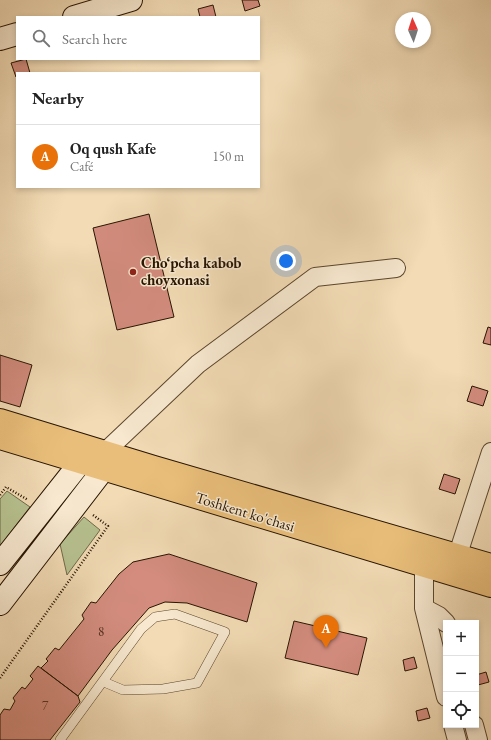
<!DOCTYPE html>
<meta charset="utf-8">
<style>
body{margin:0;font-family:"EB Garamond",serif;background:#f2f2f2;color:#222}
.controls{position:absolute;right:12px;bottom:12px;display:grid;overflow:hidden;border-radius:0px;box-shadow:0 2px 6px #0003}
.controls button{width:36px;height:36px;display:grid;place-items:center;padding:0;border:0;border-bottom:1px solid #e0e0e0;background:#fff;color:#222;font:20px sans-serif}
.compass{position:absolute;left:395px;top:12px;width:36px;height:36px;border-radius:50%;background:#fff;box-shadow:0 2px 6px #0003;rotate:357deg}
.you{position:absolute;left:286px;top:261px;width:14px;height:14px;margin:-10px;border:3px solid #fff;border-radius:50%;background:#1a73e8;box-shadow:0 0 0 6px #1a73e833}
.badge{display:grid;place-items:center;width:26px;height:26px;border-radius:50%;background:#1a73e8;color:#fff;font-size:13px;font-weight:700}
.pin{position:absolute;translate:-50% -33px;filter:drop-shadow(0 1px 2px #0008)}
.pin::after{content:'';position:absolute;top:21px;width:14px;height:12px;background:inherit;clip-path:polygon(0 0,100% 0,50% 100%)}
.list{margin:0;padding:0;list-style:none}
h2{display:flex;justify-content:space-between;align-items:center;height:52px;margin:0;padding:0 16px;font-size:17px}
h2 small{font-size:13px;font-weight:400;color:#767676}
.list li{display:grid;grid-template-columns:26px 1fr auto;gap:12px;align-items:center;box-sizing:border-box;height:64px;padding:0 16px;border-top:1px solid #e0e0e0}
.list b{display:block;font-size:15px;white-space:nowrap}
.list p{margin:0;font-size:13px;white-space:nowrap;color:#767676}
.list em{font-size:13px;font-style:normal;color:#767676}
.icon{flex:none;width:22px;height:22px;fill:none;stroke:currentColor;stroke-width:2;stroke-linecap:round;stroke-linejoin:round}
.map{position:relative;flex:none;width:491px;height:740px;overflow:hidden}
.search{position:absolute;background:#fff;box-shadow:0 2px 6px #0003;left:16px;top:16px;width:244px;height:44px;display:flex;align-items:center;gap:10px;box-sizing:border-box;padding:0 14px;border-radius:0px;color:#767676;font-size:15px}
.panel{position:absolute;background:#fff;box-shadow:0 2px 6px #0003;left:16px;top:72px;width:244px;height:116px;border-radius:0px}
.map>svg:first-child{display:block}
.green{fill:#b7c190;stroke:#6f6a48}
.building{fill:#d38c7e;stroke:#271400}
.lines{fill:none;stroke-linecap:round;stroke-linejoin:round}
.service-casing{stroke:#5a462d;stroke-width:10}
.minor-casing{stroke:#5a462d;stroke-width:20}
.secondary-casing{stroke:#271400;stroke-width:24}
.primary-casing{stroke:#271400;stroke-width:24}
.path{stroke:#271400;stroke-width:2.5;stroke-dasharray:1 2;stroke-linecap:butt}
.service{stroke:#f7e8cf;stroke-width:9}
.minor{stroke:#f7e8cf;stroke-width:18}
.secondary{stroke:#f7e8cf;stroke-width:22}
.primary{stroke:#e9be7a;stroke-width:22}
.poi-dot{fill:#8f2418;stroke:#f7e8cf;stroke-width:1.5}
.labels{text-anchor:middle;stroke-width:3;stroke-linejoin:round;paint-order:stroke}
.number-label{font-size:13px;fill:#523220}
.poi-label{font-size:15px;font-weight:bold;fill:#271400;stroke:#f7e8cf;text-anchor:start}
.street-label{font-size:15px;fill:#271400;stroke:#f7e8cf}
</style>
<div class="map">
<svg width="491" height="740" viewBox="0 0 491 740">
<rect width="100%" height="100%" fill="#f2dbb5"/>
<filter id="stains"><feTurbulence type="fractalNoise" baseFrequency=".005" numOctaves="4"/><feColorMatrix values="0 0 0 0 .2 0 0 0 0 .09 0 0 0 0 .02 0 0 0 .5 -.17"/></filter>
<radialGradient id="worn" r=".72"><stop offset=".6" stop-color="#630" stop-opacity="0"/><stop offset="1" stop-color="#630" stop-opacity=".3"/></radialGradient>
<!-- green -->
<path class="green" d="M7,491L30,507L0,546V499Z
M84,517L100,530L67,575L60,544Z"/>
<!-- building -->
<path class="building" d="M242,0H258L260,6L245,11Z
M213,5L216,17H200L198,9Z
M26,59L30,73H17L16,77L11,63Z
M149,214L174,317L117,330L93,228Z
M488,327L491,328V345L483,343Z
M0,355L32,365L20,407L0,401Z
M472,386L488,391L483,406L467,401Z
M444,474L460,479L455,494L439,489Z
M169,554L257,583L247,622L187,603L165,602L149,608L112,650L78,696L41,668L48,661L46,659L55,648L59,650L84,619L82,615L91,602L96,603L119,574L133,562Z
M294,621L367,638L358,675L285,658Z
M414,657L417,668L405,671L403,660Z
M38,666L78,696L80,702L50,740H0V715L4,709L10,710L15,701L13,698L22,687L25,689L33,679L30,676Z
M486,672L489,682L478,685L476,675Z
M427,708L430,718L418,721L416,711Z"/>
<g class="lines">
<defs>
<path id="service" d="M60,740L141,629L155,617L175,614L225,632L197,683L163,689L123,690L104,682"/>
<path id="minor" d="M105,452L198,364L315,277L396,268
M458,554L491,452
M424,566V608L446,697
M424,608L439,616L446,623
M453,725L457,740
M474,725L478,740"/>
<path id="secondary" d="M74,17L131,0
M0,39L17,34
M0,564L80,463L90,455L95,454
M0,604L103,470V460L97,454"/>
<path id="primary" d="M0,420L154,467L491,565
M0,438L491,586"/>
</defs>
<!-- service casing -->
<use href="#service" class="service-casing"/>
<!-- minor casing -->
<use href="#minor" class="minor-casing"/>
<!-- secondary casing -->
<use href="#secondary" class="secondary-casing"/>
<!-- primary casing -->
<use href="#primary" class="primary-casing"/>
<!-- path -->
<path class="path" d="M0,495L6,487L28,500
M0,678L108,526L93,515"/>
<!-- service -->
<use href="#service" class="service"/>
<!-- minor -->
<use href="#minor" class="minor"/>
<!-- secondary -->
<use href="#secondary" class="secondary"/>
<!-- primary -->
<use href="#primary" class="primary"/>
</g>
<!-- markers -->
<circle class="poi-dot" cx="133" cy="272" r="4"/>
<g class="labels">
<!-- number labels -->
<g class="number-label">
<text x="101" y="636">8</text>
<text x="45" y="710">7</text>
</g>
<!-- poi labels -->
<g class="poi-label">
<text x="141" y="268">Cho‘pcha kabob<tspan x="141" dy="17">choyxonasi</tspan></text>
</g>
<!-- street labels -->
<g class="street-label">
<text transform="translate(245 512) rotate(17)" y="5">Toshkent ko'chasi</text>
</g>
</g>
<rect width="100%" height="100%" filter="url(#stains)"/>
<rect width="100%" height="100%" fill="url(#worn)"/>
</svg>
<div class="controls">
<button>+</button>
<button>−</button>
<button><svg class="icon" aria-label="locate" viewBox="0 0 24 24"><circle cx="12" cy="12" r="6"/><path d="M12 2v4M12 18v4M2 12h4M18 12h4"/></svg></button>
</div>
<svg class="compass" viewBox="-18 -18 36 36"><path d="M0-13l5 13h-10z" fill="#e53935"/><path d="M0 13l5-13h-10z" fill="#767676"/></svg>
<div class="you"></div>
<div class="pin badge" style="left:326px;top:648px;background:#e8710a">A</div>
<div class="search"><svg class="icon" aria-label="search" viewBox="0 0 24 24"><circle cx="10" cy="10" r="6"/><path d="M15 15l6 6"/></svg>Search here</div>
<section class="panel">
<h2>Nearby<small></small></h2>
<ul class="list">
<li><span class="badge" style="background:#e8710a">A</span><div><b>Oq qush Kafe</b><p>Café</p></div><em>150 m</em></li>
</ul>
</section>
</div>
